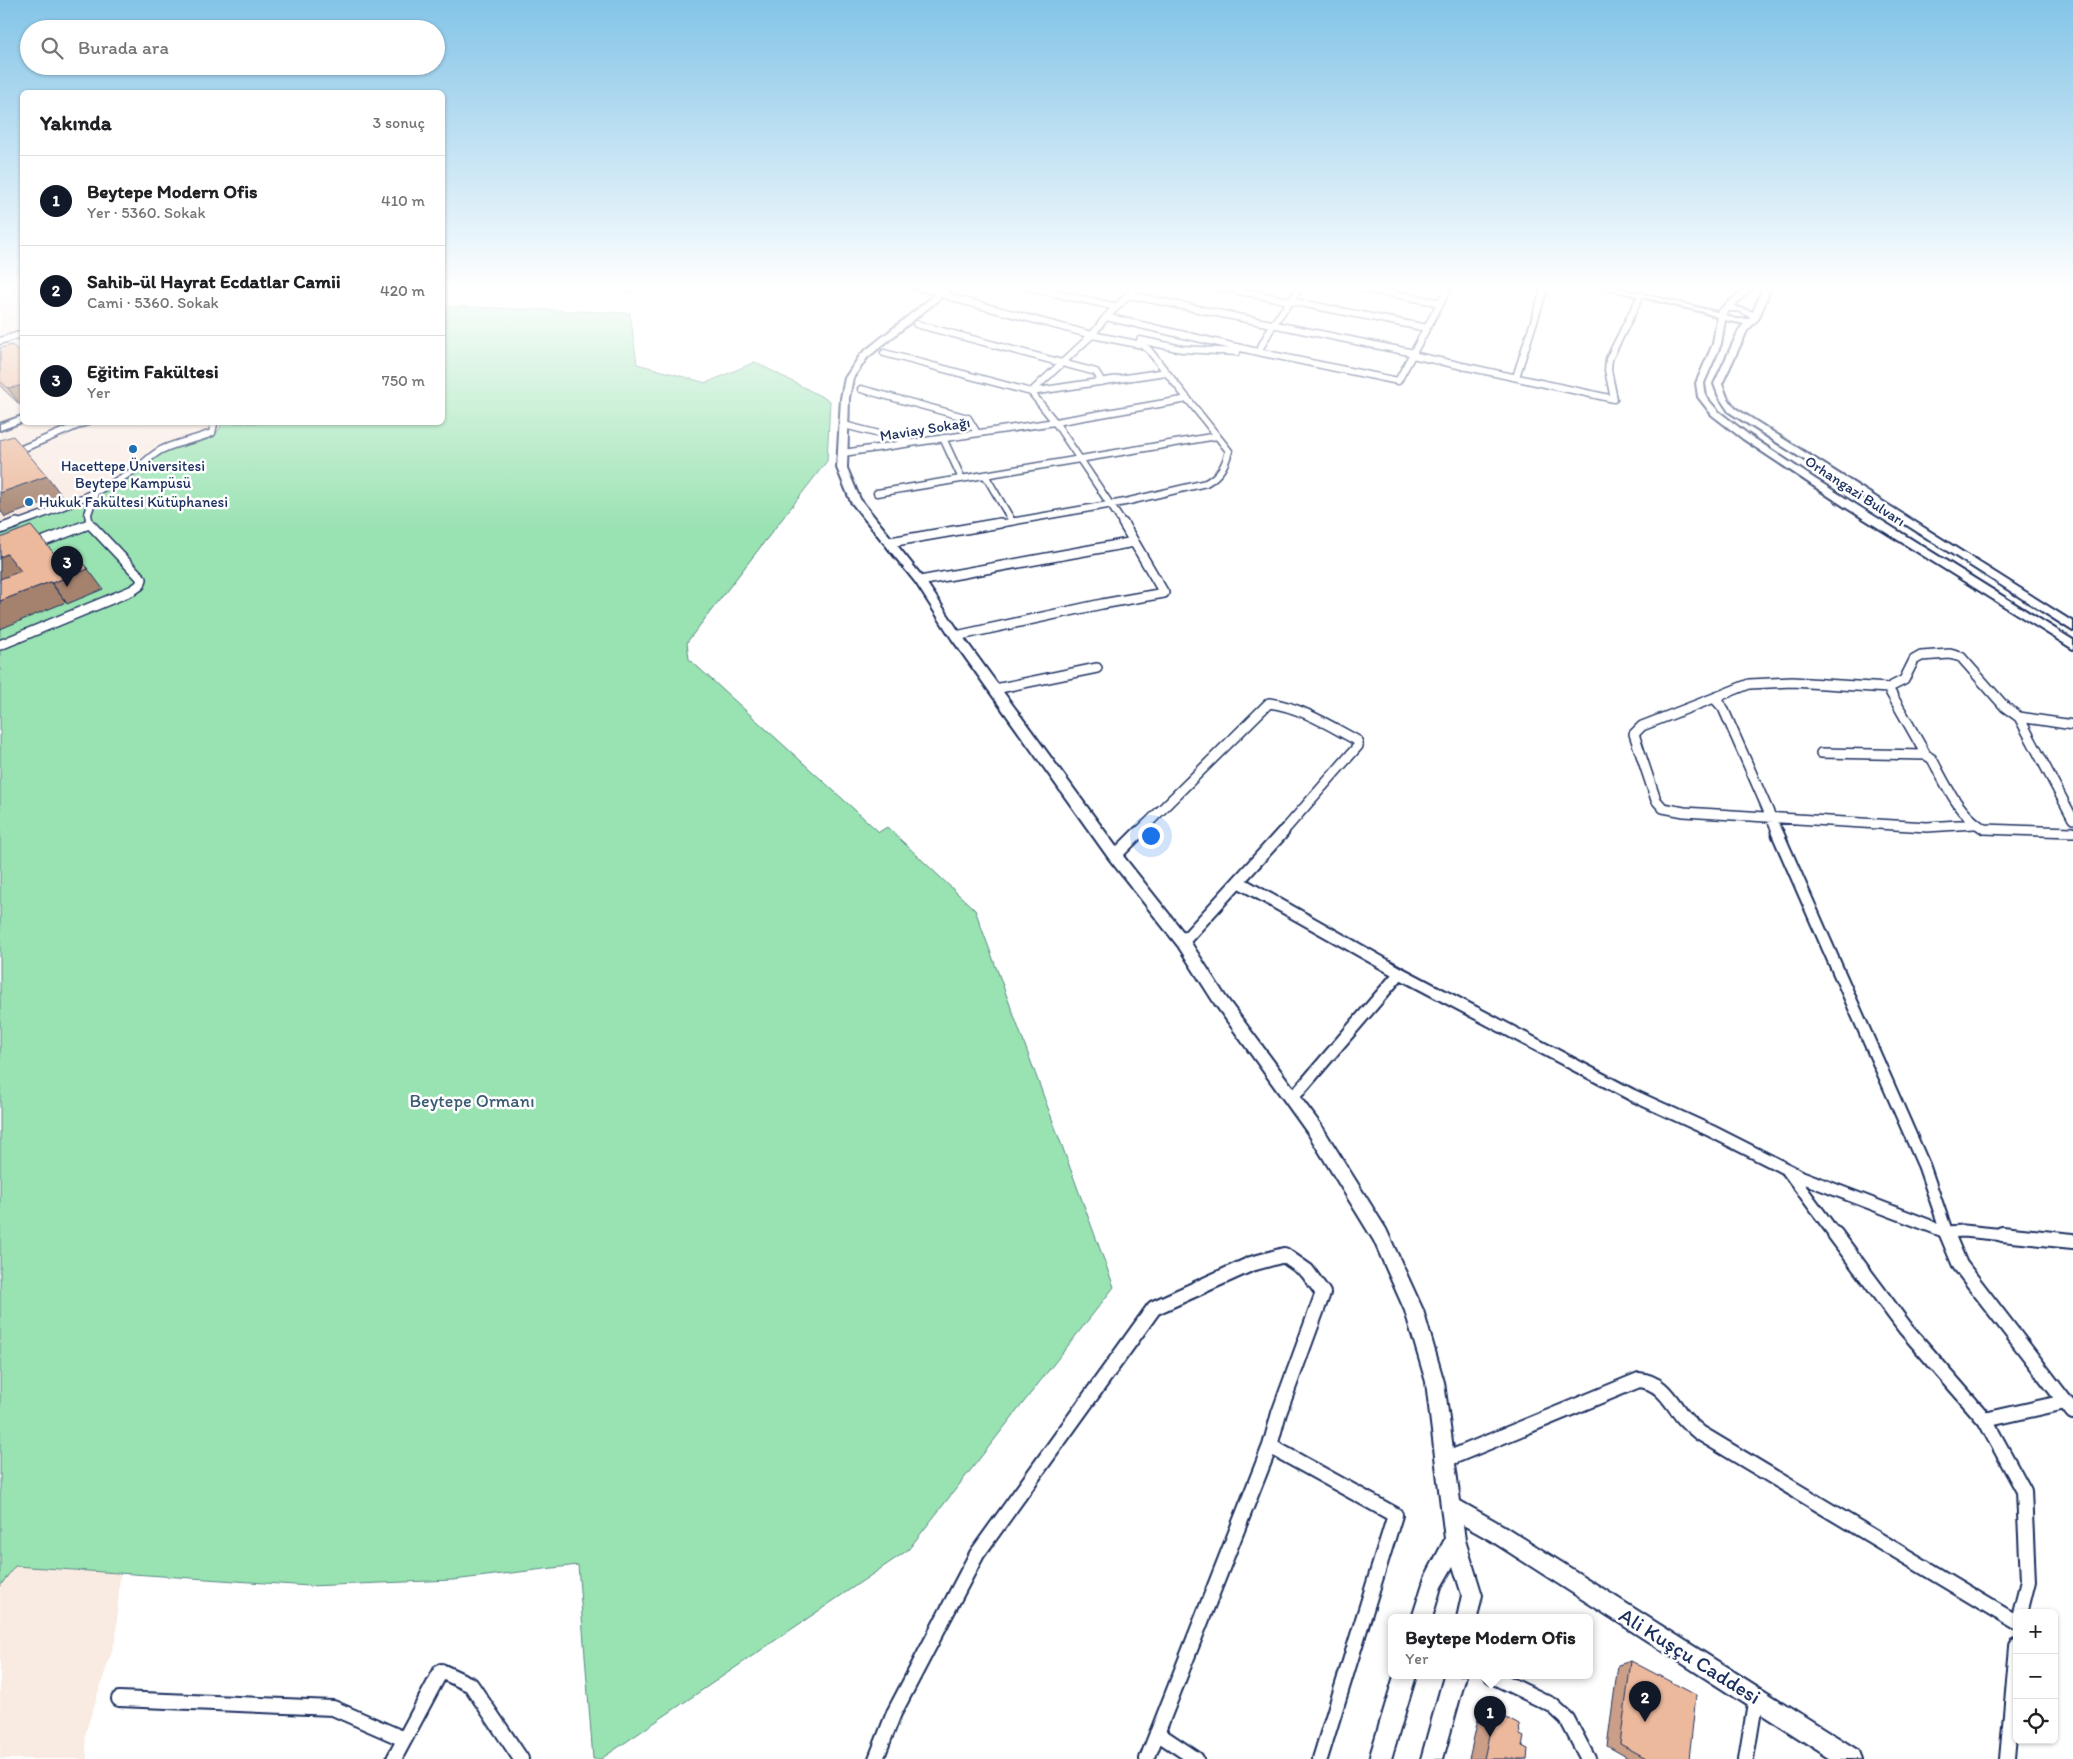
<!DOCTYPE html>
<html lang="tr">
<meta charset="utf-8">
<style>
body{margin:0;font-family:Itim,sans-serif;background:#f2f2f2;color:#202124}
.controls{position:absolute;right:15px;bottom:15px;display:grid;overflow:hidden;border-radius:8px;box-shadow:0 1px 4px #0004}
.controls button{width:45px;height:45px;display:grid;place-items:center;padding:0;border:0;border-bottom:1px solid #e0e0e0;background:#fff;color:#202124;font:25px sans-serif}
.you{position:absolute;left:1150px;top:835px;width:18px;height:18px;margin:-12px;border:4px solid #fff;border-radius:50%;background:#1a73e8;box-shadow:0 0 0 8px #1a73e833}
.badge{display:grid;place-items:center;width:32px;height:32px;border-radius:50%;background:#111827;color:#fff;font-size:16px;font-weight:700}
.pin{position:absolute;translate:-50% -41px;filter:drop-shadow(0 1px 2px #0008)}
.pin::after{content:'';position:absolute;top:26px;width:18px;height:15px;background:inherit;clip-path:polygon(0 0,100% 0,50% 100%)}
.popup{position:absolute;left:1388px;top:1614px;width:205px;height:65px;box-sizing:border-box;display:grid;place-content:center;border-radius:8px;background:#fff;filter:drop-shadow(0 1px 4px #0005);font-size:16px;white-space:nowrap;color:#757577}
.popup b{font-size:19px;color:#202124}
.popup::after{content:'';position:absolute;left:50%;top:100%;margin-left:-10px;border:10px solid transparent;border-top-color:#fff}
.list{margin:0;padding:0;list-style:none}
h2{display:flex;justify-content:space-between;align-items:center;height:65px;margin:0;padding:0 20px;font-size:21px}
h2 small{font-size:16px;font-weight:400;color:#757577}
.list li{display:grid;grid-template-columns:32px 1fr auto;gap:15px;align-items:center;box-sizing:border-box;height:90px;padding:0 20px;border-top:1px solid #e0e0e0}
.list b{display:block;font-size:19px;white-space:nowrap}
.list p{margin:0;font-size:16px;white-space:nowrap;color:#757577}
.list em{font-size:16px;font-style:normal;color:#757577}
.icon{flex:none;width:28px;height:28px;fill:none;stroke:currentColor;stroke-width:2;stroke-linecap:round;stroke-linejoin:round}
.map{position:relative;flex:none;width:2073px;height:1759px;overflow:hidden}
.search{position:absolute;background:#fff;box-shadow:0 1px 4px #0004;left:20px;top:20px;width:425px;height:55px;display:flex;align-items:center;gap:12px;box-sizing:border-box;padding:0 18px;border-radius:28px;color:#757577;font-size:19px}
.panel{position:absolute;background:#fff;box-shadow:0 1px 4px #0004;left:20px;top:90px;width:425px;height:335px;border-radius:8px}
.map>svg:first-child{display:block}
.built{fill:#f9eae2}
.green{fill:#99e2b1;stroke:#5a8888}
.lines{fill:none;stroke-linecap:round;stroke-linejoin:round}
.street-far3-casing{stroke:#1b2f5e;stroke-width:9}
.street-far2-casing{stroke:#1b2f5e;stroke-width:12}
.street-far1-casing{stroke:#1b2f5e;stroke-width:15}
.street-casing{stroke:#1b2f5e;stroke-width:18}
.secondary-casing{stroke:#1b2f5e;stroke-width:4}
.street-far3{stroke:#fff;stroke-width:6}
.street-far2{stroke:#fff;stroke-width:9}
.street-far1{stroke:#fff;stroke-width:11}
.street{stroke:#fff;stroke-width:14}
.secondary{fill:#fff;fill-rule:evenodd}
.wall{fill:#cb9f87;stroke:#1b2f5e}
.shaded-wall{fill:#a5826e;stroke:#1b2f5e}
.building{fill:#ecb99d;stroke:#1b2f5e}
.poi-dot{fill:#1f6fb2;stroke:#fff;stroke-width:2}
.labels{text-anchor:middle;stroke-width:5;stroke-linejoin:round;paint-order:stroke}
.far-street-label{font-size:15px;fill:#1b2f5e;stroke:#fff}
.far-poi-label{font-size:15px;fill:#1b2f5e;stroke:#fff}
.park-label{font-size:18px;fill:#3a5c73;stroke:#fff}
.near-street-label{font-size:21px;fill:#1b2f5e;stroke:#fff}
</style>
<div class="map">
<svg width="2073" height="1759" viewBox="0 0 2073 1759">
<rect width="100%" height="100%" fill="#fff"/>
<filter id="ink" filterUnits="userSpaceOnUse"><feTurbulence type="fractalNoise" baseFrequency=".02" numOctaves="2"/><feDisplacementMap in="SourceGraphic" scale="10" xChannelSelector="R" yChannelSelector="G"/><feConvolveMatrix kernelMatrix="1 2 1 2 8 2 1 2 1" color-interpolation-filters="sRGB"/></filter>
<g filter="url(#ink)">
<!-- built -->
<path class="built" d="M0,287H22V422L298,423L0,650Z
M15,1566L120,1573L116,1638L85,1734L87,1759H0V1586Z"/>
<!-- green -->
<path class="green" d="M443,306L630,313L637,364L706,383L755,362L830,401L827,461L687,642L689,659L879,832L887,827L975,910L1114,1287L908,1550L601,1759H593L578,1565L453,1580L309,1586L15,1566L0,1586V531C36,521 71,508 104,491C127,479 147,460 170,450C188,442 213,446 222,424L226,423L442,422Z"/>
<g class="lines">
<defs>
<path id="street-far3" d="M17,287L22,289
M934,287L945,295L960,300L1092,335L1142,345L1148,349L1229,451C1225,466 1220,475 1206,483L1125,502L993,525
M1027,287L1117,307
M1219,287L1427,328
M1358,287L1441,303
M1129,295L1414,353
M1106,317L1258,352L1398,381L1449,287
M916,324L1096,372L1102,382
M1140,340L1182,349L1237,352
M0,341L22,334
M1258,352L1274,323L1301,287
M884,353L1031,392L1166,372
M1412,355L1614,399L1608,370L1609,359L1641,295
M1516,377L1545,287
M861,389L968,418L977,433
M844,425L907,441
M943,438L962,479
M843,453L1055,422L1188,399
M0,458L86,422
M985,475L1012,521
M877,493L1217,436
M13,525C54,511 97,494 133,471C143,465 150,456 161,450C177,442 195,440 212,433L214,424L211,422
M90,525L88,514L96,490
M1124,525L1055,422L1031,392L1092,335L1106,317L1137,287"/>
<path id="street-far2" d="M0,529L17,523
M890,542L1000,523
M31,546L89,524
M920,581L1134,542
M956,636L1102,604L1164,593L1123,523
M0,645L133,590L140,585L142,579L89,523
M995,689L1097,668
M1714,698L1642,726L1634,734L1656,800L1663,808L1684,812L1927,827L1974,824
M2073,725L2019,717L2073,819
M1821,753L1926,755L1932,759C1946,785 1958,813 1984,829L2073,832
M1926,755L1888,688L1904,680L1914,660L1921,656L1950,654L1961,657L2005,707L2019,717
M1138,833L1269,703C1301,707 1330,726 1358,741V746L1282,833
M1778,833L1723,708L1714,698L1749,684L1792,682L1888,688"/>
<path id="street-far1" d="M1777,832L1924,1166L1948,1236
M1115,856L1139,832
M1239,882L1400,973L1632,1095L1711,1131L1802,1177L1946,1232L1964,1231L2015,1236
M1183,942L1283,832
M1292,1099L1400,973
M1788,1171L1836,1236"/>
<path id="street" d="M1835,1234L1906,1329L1985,1420L2065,1402
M1947,1234L1960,1265L2073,1412
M2002,1234L2073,1241
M1985,1420L2024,1491L2028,1581L2020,1613
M1445,1460L1639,1380C1662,1382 1670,1401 1683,1417C1688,1423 1694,1428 1700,1433L2017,1623
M1492,1676L1552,1705L1567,1719L1588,1759
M119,1699L333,1708L404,1739
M1157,1733L1196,1759
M394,1759L441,1671L471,1685L521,1759
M876,1759L894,1713L977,1554L1154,1308L1251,1264L1284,1255L1307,1271L1323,1293L1279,1413L1270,1446L1395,1515L1320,1759
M1147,1759L1270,1446
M1746,1759L1756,1698
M2007,1759L2017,1647"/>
<path id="secondary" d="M620,287H640L630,291Z
M907,287H922L941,290L946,287H954L867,358L853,378L849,398L847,468L860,499L924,579L960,633L1120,852L1188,938L1225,996L1321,1125L1386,1229L1423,1310L1444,1382L1460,1501L1504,1526L1859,1751L1862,1759H1831L1490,1540L1463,1525L1465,1540L1482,1595L1477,1618H1457L1462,1595L1453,1566L1441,1587L1432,1618H1412L1425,1577L1445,1539L1426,1382L1405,1311L1374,1241L1309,1135L1215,1004L1178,946L1110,860L952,639L916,583L851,502L837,468L841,398L845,378L861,354L936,294Z
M1600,287H1613L1717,312L1746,287H1754L1734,306L1753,312L1763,287H1771L1759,318L1747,331L1722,384L1727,397L1735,408L2073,622V631L1729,412L1719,397L1714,384L1739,330L1744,324L1725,320L1721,344L1704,383L1706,397L1718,411L1749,435L1815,479L2073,640V649L1845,507L1743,439L1712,415L1698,397L1696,383L1713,344L1717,317L1703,312ZM1728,311H1739L1751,318L1749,319H1735L1725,315Z
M22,416V422L0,430V424Z
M1394,1676H1416L1391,1759H1369Z
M1444,1676H1466L1443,1759H1421Z"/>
</defs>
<!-- street-far3 casing -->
<use href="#street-far3" class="street-far3-casing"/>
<!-- street-far2 casing -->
<use href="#street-far2" class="street-far2-casing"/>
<!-- street-far1 casing -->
<use href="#street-far1" class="street-far1-casing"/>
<!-- street casing -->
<use href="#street" class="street-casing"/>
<!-- secondary casing -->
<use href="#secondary" class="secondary-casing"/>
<!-- street-far3 -->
<use href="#street-far3" class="street-far3"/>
<!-- street-far2 -->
<use href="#street-far2" class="street-far2"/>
<!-- street-far1 -->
<use href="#street-far1" class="street-far1"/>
<!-- street -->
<use href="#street" class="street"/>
<!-- secondary -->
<use href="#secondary" class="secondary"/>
</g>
<!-- wall -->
<path class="wall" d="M0,348L20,405L0,386Z
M1631,1661L1689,1759H1630L1607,1746L1618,1665Z
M1494,1711L1520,1735L1527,1759H1469L1479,1715Z"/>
<!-- shaded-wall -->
<path class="shaded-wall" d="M22,385V405H20L8,388Z
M47,476L62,496L5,517L1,511L0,512V493Z
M7,554L24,574L0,583V557Z
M88,569L103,589L67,604L52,583Z
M50,582L66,602L0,629V601Z"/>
<!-- building -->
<path class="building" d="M12,345L22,354V385L15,387L8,388L0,381V348Z
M13,436L47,476L0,493V440Z
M31,526L63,564L78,558L88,569L52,583L50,582L0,601V579L21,571L7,554L0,557V538Z
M1631,1661L1696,1695L1689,1759H1648L1620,1744Z
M1494,1711L1519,1725L1520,1735L1524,1737L1522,1746L1528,1749L1527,1759H1484Z"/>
</g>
<!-- sky -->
<linearGradient id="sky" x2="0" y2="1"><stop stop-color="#83c4e7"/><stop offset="0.54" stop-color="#fff"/><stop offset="1" stop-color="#fff" stop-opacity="0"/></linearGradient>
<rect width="2073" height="533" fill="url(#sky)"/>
<!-- markers -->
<g class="poi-dot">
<circle cx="133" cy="449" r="5"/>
<circle cx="29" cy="502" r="5"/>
</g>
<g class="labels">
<!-- far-street labels -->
<g class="far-street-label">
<text transform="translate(925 429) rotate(-9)" y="5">Maviay Sokağı</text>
<text transform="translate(1855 491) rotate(33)" y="5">Orhangazi Bulvarı</text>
</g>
<!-- far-poi labels -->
<g class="far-poi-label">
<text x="133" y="471">Hacettepe Üniversitesi<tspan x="133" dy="17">Beytepe Kampüsü</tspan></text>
<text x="39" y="507" text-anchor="start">Hukuk Fakültesi Kütüphanesi</text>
</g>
<!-- park labels -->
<g class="park-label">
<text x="472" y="1107">Beytepe Ormanı</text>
</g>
<!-- near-street labels -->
<g class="near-street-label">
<text transform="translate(1690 1656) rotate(32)" y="7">Ali Kuşçu Caddesi</text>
</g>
</g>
</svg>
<div class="controls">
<button>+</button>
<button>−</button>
<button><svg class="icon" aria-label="locate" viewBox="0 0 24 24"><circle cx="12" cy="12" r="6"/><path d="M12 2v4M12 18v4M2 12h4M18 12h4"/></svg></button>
</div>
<div class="you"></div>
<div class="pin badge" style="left:1490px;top:1737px">1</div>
<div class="popup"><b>Beytepe Modern Ofis</b>Yer</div>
<div class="pin badge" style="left:1645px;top:1722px">2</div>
<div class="pin badge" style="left:67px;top:587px">3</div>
<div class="search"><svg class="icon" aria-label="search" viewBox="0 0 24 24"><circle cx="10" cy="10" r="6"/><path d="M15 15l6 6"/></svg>Burada ara</div>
<section class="panel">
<h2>Yakında<small>3 sonuç</small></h2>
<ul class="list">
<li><span class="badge">1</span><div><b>Beytepe Modern Ofis</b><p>Yer · 5360. Sokak</p></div><em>410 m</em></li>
<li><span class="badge">2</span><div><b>Sahib-ül Hayrat Ecdatlar Camii</b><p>Cami · 5360. Sokak</p></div><em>420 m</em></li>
<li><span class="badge">3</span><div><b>Eğitim Fakültesi</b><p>Yer</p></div><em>750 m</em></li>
</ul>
</section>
</div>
